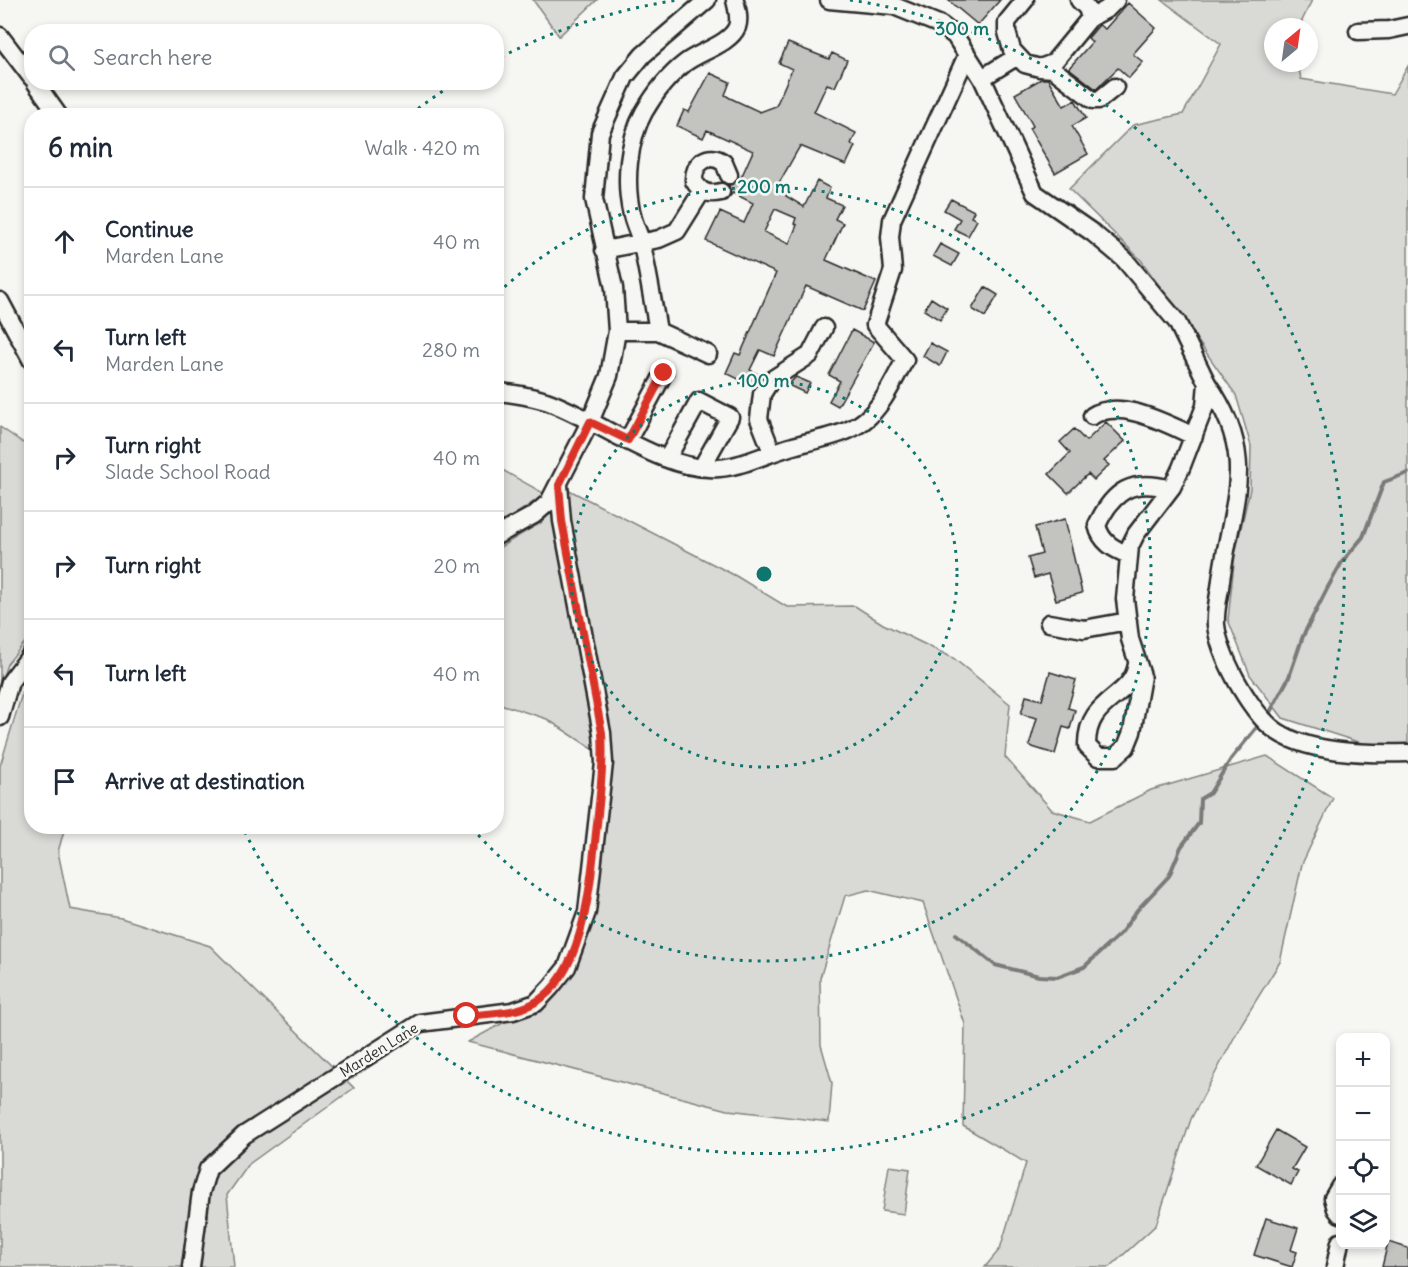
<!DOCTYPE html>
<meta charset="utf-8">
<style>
body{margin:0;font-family:Delius,sans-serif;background:#f2f2f3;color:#1f2937}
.controls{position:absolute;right:18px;bottom:18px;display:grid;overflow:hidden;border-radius:12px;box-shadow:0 3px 9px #0003}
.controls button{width:54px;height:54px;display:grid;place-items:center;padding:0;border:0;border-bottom:2px solid #e0e1e3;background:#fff;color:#1f2937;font:30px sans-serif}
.compass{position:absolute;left:1264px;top:18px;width:54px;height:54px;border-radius:50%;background:#fff;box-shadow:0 3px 9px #0003;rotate:29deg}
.stop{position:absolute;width:18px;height:18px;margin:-14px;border:4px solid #d93025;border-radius:50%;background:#fff}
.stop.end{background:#d93025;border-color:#fff;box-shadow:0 2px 6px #0008}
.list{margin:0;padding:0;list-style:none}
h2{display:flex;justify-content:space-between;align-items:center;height:78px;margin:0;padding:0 24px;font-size:26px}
h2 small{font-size:20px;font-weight:400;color:#747a83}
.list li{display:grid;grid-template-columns:39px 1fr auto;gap:18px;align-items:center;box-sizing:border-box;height:108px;padding:0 24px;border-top:2px solid #e0e1e3}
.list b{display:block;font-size:22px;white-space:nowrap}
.list p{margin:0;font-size:20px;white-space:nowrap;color:#747a83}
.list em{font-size:20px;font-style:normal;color:#747a83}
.icon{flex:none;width:33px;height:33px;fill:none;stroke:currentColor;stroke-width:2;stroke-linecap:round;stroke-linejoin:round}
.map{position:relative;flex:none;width:1408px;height:1267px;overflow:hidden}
.search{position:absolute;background:#fff;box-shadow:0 3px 9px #0003;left:24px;top:24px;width:480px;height:66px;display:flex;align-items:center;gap:15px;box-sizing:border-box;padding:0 21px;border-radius:24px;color:#747a83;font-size:22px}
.panel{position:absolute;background:#fff;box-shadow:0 3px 9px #0003;left:24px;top:108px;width:480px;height:726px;border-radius:24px}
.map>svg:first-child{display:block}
.green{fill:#d9d9d5;stroke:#828280;stroke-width:1.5}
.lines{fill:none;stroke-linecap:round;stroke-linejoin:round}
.stream{stroke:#7a7a78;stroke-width:4}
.building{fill:#c3c3c0;stroke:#2b2b2b;stroke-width:1.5;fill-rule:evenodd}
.minor-casing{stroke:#2b2b2b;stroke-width:21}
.minor{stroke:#f6f6f2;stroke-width:16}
.route{stroke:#d93025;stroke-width:8}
.ring{fill:none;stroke:#0f766e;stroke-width:3;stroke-dasharray:3 6}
.labels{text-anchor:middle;stroke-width:5;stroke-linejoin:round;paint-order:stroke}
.street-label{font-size:15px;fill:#2b2b2b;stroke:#f6f6f2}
.centre{fill:#0f766e;stroke:#f6f6f2;stroke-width:3}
.ring-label{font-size:18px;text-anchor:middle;font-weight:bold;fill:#0f766e;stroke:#f6f6f2;stroke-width:5;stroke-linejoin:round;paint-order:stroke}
</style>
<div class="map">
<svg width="1408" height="1267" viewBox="0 0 1408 1267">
<rect width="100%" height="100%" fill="#f6f6f2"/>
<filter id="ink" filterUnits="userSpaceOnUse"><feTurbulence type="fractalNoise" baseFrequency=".0167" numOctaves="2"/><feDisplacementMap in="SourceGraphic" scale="12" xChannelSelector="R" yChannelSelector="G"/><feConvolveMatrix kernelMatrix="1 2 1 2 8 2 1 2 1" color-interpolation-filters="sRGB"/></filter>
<g filter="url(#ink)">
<!-- green -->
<path class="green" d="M533,0H597L559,36Z
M1162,0H1312L1299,27H1273V63H1298L1301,79L1392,94L1408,66V745L1374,747L1283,718L1250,675L1228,620L1235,554L1250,489L1251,446L1236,395L1141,260L1069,189L1133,125L1183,114L1221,44Z
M0,427L32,449L31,635L7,664L0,685Z
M497,467L545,494L497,527Z
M571,491L736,576L787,607L855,606L883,624L953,658L1010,704L1005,757L1052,810L1090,821L1151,790L1267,756L1333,798L1302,864L1280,962L1242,1023L1191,1119L1156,1225L1110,1267H985L1000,1249L1026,1163L963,1126L965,1024L923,903L868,890L845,896L820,978L821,1045L832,1083L829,1122L728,1110L468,1042L525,1011L564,964L587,912L605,830L608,759L547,719L497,703V549L542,522Z
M31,664L32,826L65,827L58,852L70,909L121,918L210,946L354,1088L249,1164L227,1195L234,1267H0V766Z
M889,1166L910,1169L904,1214L882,1211Z"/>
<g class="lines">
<!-- stream -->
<path class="stream" d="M1269,714L1289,677L1303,636L1328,587L1342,562L1363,537L1384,482L1408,473
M956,934L995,965L1039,976L1057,977L1084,967L1121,933L1138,909L1169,876L1181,847L1199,823L1200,799L1210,793L1231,759L1257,727"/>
</g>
<!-- building -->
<path class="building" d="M948,0H1000L978,25Z
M1128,3L1156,28L1133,54L1143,62L1129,78L1118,68L1096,89L1069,68L1092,42L1088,38L1099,25L1105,29Z
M788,43L829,59L832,53L847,60L835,87L827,84L814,112L856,133L851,144L855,146L846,165L800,146L778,185L789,190L786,196L804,207L817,181L830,188L826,198L842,205L835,219L843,223L826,260L876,282L863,311L806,286L774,356L760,350L750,370L758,374L753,386L726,373L735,353L740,355L776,273L706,241L720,212L744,223L753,203L733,193L730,196L729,185L740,180L753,151L707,130L703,138L677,126L684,110L689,112L710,73L730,82L725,95L730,98L760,112L776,106L792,69L779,63ZM775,209L796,218L794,224L797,225L789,244L764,232Z
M1041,79H1048L1064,106L1075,100L1086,118L1072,126L1088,154L1055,173L1029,128L1033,126L1015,94Z
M951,199L974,211L971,217L977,220L968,236L954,229L960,219L944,210Z
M940,244L959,254L952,266L933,256Z
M985,287L998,295L985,317L972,309Z
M931,298L947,308L940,320L924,310Z
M852,330L874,342L838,406L829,401L840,381L829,375Z
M930,343L947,352L940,366L923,356Z
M796,377L810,383L805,393L788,385Z
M1106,422L1125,441L1104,461L1109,465L1094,480L1088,474L1068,493L1049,474L1070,453L1060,442L1074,429L1086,441Z
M1065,519L1082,593L1056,600L1048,574L1034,578L1028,558L1042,554L1035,527Z
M1050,672L1076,680L1068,708L1075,710L1070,729L1063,727L1055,754L1029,746L1037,718L1021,714L1026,696L1042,700Z
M1276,1130L1305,1147L1292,1169L1298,1172L1291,1185L1256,1165Z
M1266,1218L1298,1228L1291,1250L1297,1252L1292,1267L1254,1255Z
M1388,1242L1408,1248V1267H1382Z"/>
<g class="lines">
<defs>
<path id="minor" d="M829,0L894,6L941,25L955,36L982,78L1035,193L1093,233L1124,259L1177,322L1207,383L1205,406L1181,468L1172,487L1136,534L1130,546L1125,599L1130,639L1142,676L1132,732L1126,747L1115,757H1098L1087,746C1086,697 1132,700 1137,664
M1025,0L1007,22V32L1012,50L1025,64L1040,68L1053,63L1090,18L1087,8L1079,0
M1090,18L1107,9L1116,0
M1358,31L1389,30L1408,26
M0,36L32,78
M1040,68L1053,69L1093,100H1099L1115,87
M982,78L1016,57
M35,82L59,116
M721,192C709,195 701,193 694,181C693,163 709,151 724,163L729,175
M604,250L659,239L677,231L702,191
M0,301L32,361
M617,331H658L708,354
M658,331C653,302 648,273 642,245C640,235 634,225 632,215C624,182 628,141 644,112C655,93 668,76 685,63C699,52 730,44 737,27C740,19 737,8 735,0
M1207,383C1262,462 1229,505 1220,588C1218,600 1215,613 1216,625C1218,644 1227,663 1236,680C1245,696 1257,715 1271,727C1303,754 1368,754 1408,753
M496,392C513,393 529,396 546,401C596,418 664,473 719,468C744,466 768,453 793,446C816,439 846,436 865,420C883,406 894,379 905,360L875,325L893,270L890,237L892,220L967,55
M1092,416C1121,398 1166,424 1194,436
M628,440L664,373
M772,452L759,419L762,394L771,380L810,355L824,328
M668,457L699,401L730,417L702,467
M496,536L534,515L549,502L590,422L609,376L617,331L614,288L594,199L600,133L625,77L643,55L707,0
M1129,555C1113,549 1101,542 1097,525C1113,491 1132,478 1170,489
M1049,623L1084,629L1128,621
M0,717L10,682L32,653
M1340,1186L1333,1198L1336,1209L1340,1214
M191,1267L201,1192L208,1169L244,1135L420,1023L513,1011L536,1003L551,987L567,967L587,912L604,763L602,733L562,521L559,485
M1335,1267L1340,1242"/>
</defs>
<!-- minor casing -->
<use href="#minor" class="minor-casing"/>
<!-- minor -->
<use href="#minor" class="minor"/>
</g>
</g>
<g class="lines" filter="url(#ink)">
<!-- route -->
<path class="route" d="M467,1016C489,1013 514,1014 534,1003C586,975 591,875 597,824C600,793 604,764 602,733L562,521L559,485L590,422L628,440L664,373"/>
</g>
<!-- distance rings -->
<g class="ring">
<circle cx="764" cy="574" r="193"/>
<path d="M498 293A387 387 0 1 1 472 828"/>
<path d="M411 114A580 580 0 0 1 452 85M501 57A580 580 0 0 1 678 0M850 0A580 580 0 1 1 243 828"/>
</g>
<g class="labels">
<!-- street labels -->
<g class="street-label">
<text transform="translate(379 1050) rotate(-32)" y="5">Marden Lane</text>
</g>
</g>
<circle cx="764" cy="574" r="9" class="centre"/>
<g class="ring-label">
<text x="962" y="35">300 m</text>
<text x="764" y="193">200 m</text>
<text x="764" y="387">100 m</text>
</g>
</svg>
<div class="controls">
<button>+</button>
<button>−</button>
<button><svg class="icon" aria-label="locate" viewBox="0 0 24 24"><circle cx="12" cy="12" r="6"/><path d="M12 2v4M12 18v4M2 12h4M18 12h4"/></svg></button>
<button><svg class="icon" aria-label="layers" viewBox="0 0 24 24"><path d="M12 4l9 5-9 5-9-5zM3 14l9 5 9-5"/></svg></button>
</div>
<svg class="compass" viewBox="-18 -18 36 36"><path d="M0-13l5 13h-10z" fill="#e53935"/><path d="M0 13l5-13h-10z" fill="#747a83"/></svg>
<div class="stop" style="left:467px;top:1016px"></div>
<div class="stop end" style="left:664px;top:373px"></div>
<div class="search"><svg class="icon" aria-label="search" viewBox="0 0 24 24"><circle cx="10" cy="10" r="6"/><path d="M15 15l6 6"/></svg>Search here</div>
<section class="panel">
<h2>6 min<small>Walk · 420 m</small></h2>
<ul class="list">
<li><svg class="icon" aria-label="ahead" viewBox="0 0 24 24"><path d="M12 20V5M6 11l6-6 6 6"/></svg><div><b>Continue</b><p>Marden Lane</p></div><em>40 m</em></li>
<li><svg class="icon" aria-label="left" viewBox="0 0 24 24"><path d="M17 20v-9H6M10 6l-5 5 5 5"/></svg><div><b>Turn left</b><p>Marden Lane</p></div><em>280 m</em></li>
<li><svg class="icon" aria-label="right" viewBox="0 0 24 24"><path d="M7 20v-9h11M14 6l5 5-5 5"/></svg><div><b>Turn right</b><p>Slade School Road</p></div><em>40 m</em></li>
<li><svg class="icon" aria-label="right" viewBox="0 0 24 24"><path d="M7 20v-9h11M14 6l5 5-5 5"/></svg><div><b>Turn right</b></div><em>20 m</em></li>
<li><svg class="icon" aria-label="left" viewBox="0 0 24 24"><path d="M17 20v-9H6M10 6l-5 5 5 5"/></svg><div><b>Turn left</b></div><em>40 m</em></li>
<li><svg class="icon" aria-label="arrive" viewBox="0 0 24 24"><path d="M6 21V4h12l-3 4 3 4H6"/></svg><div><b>Arrive at destination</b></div></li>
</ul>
</section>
</div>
